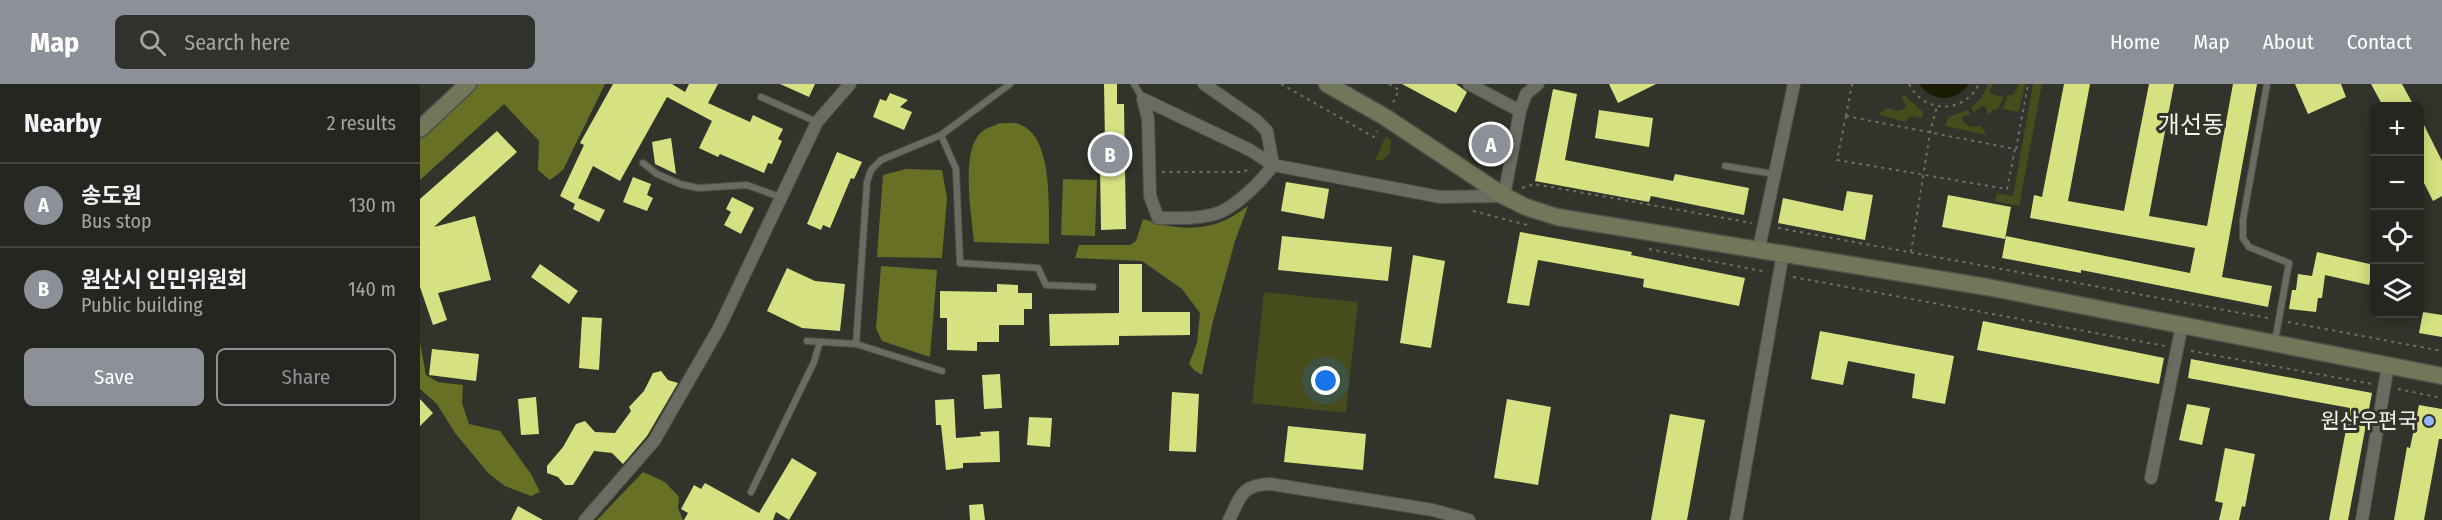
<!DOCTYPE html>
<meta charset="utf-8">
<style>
body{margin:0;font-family:"Fira Sans Condensed","Noto Sans KR",sans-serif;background:#32322d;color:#f1f3f6}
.controls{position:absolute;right:18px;top:18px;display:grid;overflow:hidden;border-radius:9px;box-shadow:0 3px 15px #0003}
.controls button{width:54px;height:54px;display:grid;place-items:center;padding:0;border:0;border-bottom:2px solid #42433e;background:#262620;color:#f1f3f6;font:30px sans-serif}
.you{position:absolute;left:906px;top:297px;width:21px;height:21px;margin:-15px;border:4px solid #fff;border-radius:50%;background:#1a73e8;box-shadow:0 0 0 9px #1a73e833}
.badge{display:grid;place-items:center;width:39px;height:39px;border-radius:50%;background:#8c9099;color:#fff;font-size:20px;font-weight:700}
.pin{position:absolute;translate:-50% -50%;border:3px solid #fff;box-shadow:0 2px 6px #0006}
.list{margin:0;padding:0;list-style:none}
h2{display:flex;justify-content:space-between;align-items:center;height:78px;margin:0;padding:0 24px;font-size:26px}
h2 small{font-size:20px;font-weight:400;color:#a4a5a5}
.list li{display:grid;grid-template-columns:39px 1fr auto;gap:18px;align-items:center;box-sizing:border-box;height:84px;padding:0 24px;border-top:2px solid #42433e}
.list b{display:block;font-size:22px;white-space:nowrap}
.list p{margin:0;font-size:20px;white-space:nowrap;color:#a4a5a5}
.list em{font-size:20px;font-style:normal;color:#a4a5a5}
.actions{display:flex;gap:12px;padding:18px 24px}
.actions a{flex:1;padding:14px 0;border:2px solid #8c9099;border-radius:9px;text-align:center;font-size:21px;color:#8c9099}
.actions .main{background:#8c9099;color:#fff}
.icon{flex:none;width:33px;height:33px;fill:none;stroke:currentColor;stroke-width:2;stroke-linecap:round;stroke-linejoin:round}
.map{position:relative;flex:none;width:2022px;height:436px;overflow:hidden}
header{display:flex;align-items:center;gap:36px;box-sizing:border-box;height:84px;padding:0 30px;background:#8c9099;color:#fff}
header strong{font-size:28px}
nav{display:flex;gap:33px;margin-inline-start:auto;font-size:21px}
.search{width:420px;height:54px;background:#32322d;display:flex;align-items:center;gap:15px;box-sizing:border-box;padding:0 21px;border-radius:9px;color:#a4a5a5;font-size:22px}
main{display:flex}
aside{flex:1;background:#262620}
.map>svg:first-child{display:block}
.green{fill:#474c1c}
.forest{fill:#687026}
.water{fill:#191c00}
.building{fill:#d6e281}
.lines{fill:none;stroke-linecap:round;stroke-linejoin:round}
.service-casing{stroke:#4e4f47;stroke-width:8}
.minor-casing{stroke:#4e4f47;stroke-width:14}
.secondary-casing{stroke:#4e4f47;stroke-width:19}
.path{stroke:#6e6f67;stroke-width:2;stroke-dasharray:3 4.5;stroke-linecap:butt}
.service{stroke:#6a6c61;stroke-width:6}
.minor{stroke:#6a6c61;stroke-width:12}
.secondary{stroke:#73775a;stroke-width:16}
.poi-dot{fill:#95b6fd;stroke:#32332a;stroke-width:2}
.labels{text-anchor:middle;stroke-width:6;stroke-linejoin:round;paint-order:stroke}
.poi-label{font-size:21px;fill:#f2f3ed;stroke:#32332a;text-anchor:end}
.quarter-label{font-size:24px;fill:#f2f3ed;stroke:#32332a}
</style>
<header>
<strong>Map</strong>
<div class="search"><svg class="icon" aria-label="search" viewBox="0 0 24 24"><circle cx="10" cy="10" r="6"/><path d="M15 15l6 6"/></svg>Search here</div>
<nav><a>Home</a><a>Map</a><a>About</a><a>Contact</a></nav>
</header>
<main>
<aside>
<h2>Nearby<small>2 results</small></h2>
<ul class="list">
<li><span class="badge">A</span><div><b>송도원</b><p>Bus stop</p></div><em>130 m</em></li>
<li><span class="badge">B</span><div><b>원산시 인민위원회</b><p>Public building</p></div><em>140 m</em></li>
</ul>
<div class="actions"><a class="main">Save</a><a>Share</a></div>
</aside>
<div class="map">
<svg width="2022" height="436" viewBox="0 0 2022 436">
<rect width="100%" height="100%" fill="#32332a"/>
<!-- green -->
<path class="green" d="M1568,0H1573L1570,6L1571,10L1584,13L1578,25L1573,26L1570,30L1567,29L1566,24L1563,21L1554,28L1551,24L1562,13Z
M1599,0H1605L1599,28L1582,25L1587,15L1586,11H1593Z
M1613,0H1622L1599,122L1575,117L1577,109L1593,112Z
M1484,11L1503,28L1502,34L1491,32L1485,38L1458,30L1468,24L1477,27L1484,25L1486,21L1481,14Z
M1548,26L1551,30L1542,33L1543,38L1551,43L1561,42L1567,51L1525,42L1528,33Z
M966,52L971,57L970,69L963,76H955Z
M844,208L938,218L926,329L832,319Z"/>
<!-- forest -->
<path class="forest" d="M58,0H185L143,86L130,96L118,86L119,57L84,20L0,96V55Z
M580,39C586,40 594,38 599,40C635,52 628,130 629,160L554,158C552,132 539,64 563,47C567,43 575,42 580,39Z
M486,85L522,86L527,114L522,174L457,173L463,91Z
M643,95L677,96L675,152L641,151Z
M828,122L815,157L793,237L782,291L774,286L769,280L777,259L780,229L762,205L722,177L655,174L659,161H710L716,157L723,135C747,144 778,148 803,137C812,134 820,127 828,122Z
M461,182L517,186L510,273L462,257L456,244Z
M0,259L6,291L18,298L43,301L42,319L49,340L80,347L111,390L120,408L111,412L85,402L69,390L35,349L17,320L0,305Z
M223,388L245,398L259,413L258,424L263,436H177Z"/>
<!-- water -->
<path class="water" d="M1499,0H1549C1536,19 1512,18 1499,0Z"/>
<!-- building -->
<path class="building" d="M193,0H252L265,8L269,0H298L288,19L330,38L333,31L363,45L358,55L362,57L352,80L348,79L344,89L300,70L298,73L279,64L292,37L247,13L200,97L173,82L158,114L185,126L179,138L153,125L155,120L140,112L164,61L160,59Z
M360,0H395L389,13Z
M684,0H697V20H704L706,145L681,146L680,80H676V61L685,60Z
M982,0H1036L1047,8L1036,29Z
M1189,0H1236L1198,19Z
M1644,0H1670L1648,117L1704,127L1729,0H1754L1729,132L1787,142L1813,0H1837L1802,193L1852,202L1848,223L1661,186V189L1582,174L1586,152L1770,189L1775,164L1610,134L1614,111L1622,113Z
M1875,0H1921L1926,13L1888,30Z
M1951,0H1982L1994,22H1963Z
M1133,5L1157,10L1145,76L1253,97L1255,90L1329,104L1324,131L1231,112L1229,118L1115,97Z
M470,9L488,16L480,23L492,28L484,46L453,33L460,15L466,17Z
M1179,26L1233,34L1229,63L1175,54Z
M2000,33L2022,77V112L2013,117L2000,91Z
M77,47L97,68L14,143L55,132L71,196L18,209L27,236L13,241L0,203V115Z
M251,54L256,90L235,80L232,58Z
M417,68L442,78L434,95L431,94L410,144L403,141L401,146L387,140Z
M213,93L231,100L227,111L233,114L227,127L203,118Z
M866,98L909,105L904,135L861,127Z
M1427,107L1453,111L1445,156L1358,139L1363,114L1423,127Z
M1528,111L1591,123L1585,155L1522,143Z
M312,113L334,124L321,150L304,141L311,128L306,125Z
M1100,148L1212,168L1211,171L1325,194L1319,222L1223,203L1224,195L1118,176L1109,222L1087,219Z
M862,152L972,163L968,197L858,186Z
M1897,168L1954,181L1949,201L1905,191L1902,214H1898L1896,228L1869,225L1872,206H1876L1878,190L1892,192Z
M993,171L1025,177L1011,264L980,259Z
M120,180L158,207L149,220L111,193Z
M699,180H722V228H770V251L699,252V261L630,262L629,230L699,229Z
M367,184L395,197L425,200L420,247L382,244L347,227Z
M577,200L598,201V209H612V225H604V241H579V258H557V267L527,266V234H520V207L577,208Z
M2003,228L2022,231V253L1999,249Z
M162,233L182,234L179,286L159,284Z
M1563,237L1744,274L1739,300L1557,266Z
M1400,247L1534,272L1525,320L1492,314L1495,290L1428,277L1423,301L1391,295Z
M12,265L59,270L56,297L9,291Z
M1771,275L1952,309L1928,436H1909L1930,324L1768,294Z
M241,287L248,296L258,299L227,352L203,380L192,369L174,367L153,401H145L138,393L127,389V382L143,363L156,340L165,337L175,348L195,349L211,327L209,323L224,307L233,289Z
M580,290L582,324L564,325L562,291Z
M752,308L779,310L776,368L749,367Z
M116,313L119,350L101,351L98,315Z
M0,315L13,329L0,342Z
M534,315L536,354L561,352L560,348L579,347L580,378L543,379V384L526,386L521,341H516L515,316Z
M1087,315L1131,323L1118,401L1074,394Z
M1767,320L1790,324L1782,361L1759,356Z
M1999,321L2022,325V355H2019L2004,436H1974L1987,363L1990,364Z
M1250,330L1285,336L1267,436H1231Z
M609,333L632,334L630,363L607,361Z
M868,342L946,350L943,386L864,378Z
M1805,364L1835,370L1825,423L1822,422L1819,436H1799L1803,419L1795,417Z
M372,374L397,389L369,436L356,428L353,436H264L268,429L261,425L274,401L281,405L285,399L339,429Z
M563,420L565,436H550L549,421Z
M98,422L123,436H91Z"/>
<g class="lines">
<defs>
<path id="service" d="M714,0L723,15
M1847,0L1823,136V154L1829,163L1869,179L1855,257
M341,13L397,38
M521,51L536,85L540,179L618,184L626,201L673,203
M223,79L237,90L260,100L278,104L327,101L360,113
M1305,82L1354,90
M387,257L436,260L522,287
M436,260L447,98L451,86L461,76L521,51L590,0
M331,408L394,278L400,258"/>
<path id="minor" d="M784,0L836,36L847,47L853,81C842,97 815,124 795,130C777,135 757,134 738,134L730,112L728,35L723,15L830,66L853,81L1020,113L1084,112L1100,27L1106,10L1118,0
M1049,0L1100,27
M1339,164L1374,0
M1731,394L1762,241
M165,436L234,357L299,244L397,38L430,0
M809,436C821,412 821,401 850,400L1013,426L1049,436
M1316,436L1363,169
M1942,436L1968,281"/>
<path id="secondary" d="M907,0L965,33L1084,112L1106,123L1137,133L1567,203L2022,292
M0,45L48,0"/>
</defs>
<!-- service casing -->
<use href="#service" class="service-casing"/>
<!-- minor casing -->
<use href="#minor" class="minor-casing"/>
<!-- secondary casing -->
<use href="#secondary" class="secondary-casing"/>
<!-- path -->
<path class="path" d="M861,0L954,53L957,47
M969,0L979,6L972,21
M1489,0C1504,30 1544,30 1559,0
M1426,32L1595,65L1587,105L1417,76Z
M1426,32L1432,0
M1596,65L1608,0
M742,88H820L832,85
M1102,104L1114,100L1332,139
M1053,127L1111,142
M1358,144L1848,234
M1229,165L1347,188
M1491,168L1510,49L1517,22
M1373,193L1745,262
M1868,238L2022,267
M1771,267L1952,300
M1978,305L2022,314"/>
<!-- service -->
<use href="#service" class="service"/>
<!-- minor -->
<use href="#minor" class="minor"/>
<!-- secondary -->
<use href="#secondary" class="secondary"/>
</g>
<!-- markers -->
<circle class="poi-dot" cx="2009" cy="337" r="6"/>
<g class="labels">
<!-- poi labels -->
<g class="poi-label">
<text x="1997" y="344">원산우편국</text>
</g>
<!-- quarter labels -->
<g class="quarter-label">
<text x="1771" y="49">개선동</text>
</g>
</g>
</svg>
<div class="controls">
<button>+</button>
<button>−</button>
<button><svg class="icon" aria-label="locate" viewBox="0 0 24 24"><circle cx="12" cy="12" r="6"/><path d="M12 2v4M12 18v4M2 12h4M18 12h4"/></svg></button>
<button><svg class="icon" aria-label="layers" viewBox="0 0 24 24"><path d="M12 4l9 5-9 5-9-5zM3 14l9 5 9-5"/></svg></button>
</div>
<div class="you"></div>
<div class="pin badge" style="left:1071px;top:60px">A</div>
<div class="pin badge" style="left:690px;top:70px">B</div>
</div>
</main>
